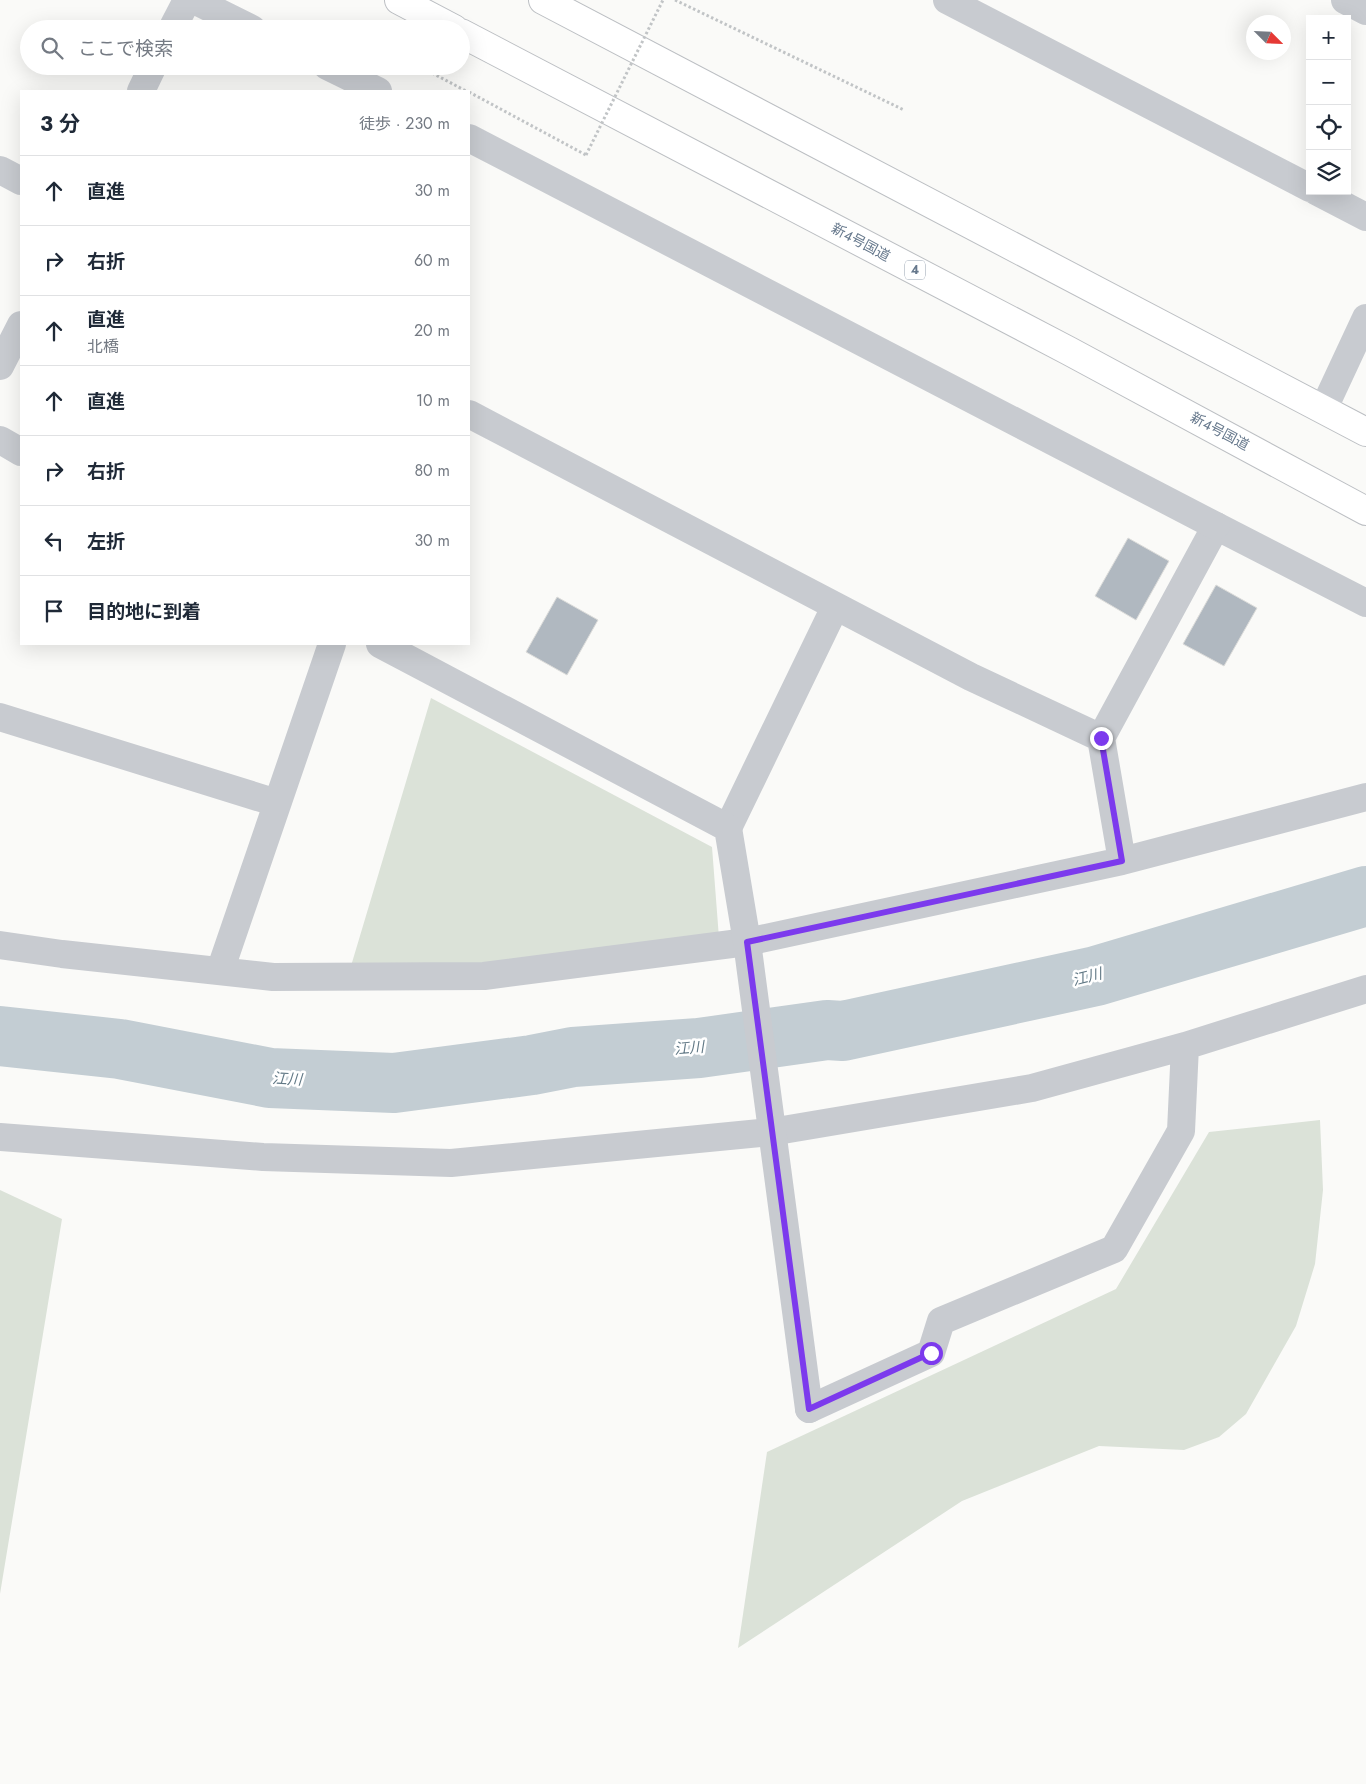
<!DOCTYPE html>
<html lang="ja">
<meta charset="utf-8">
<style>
body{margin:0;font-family:Jost,"Noto Sans JP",sans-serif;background:#f6f6f7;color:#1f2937}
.controls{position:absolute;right:15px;top:15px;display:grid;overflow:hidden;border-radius:0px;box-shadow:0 5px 20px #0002}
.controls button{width:45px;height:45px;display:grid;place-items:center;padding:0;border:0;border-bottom:1px solid #e0e1e3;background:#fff;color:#1f2937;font:25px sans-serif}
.compass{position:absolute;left:1246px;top:15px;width:45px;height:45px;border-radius:50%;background:#fff;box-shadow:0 5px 20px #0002;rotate:114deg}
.stop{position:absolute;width:15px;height:15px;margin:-11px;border:4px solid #7c3aed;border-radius:50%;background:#fff}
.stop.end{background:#7c3aed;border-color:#fff;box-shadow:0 1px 5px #0008}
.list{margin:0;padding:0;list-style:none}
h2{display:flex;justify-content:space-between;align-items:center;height:65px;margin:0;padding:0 20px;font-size:21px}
h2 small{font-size:16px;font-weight:400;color:#747a83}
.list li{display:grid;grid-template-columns:32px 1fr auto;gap:15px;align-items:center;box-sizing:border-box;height:70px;padding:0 20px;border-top:1px solid #e0e1e3}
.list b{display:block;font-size:19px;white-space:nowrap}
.list p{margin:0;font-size:16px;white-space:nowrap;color:#747a83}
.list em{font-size:16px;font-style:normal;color:#747a83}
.icon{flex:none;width:28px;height:28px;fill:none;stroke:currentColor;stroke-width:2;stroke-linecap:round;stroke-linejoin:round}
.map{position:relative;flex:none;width:1366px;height:1784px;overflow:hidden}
.search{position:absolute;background:#fff;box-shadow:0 5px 20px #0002;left:20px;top:20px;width:450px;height:55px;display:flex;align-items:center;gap:12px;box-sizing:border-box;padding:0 18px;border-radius:28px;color:#747a83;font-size:19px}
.panel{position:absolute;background:#fff;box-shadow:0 5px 20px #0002;left:20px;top:90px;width:450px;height:555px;border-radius:0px}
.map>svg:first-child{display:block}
.green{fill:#dbe2d8}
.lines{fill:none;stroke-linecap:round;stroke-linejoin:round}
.river{stroke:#c3cdd3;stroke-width:60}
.building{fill:#b0b8c0;stroke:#dcdcda}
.trunk-casing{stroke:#bcbfc3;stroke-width:30}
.path{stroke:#c1c4c6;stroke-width:3;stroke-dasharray:2.5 2.5;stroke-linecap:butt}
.minor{stroke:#c8cbd0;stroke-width:28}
.tertiary{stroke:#c8cbd0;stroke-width:28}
.trunk{stroke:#fff;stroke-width:28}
.path-bridge{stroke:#c1c4c6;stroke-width:3;stroke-dasharray:2.5 2.5;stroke-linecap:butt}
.route{stroke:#7c3aed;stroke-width:6}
.labels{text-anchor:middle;stroke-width:5;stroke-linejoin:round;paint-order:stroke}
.shield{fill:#fff;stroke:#94a0ae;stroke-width:1}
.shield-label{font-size:12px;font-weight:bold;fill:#66788c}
.street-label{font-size:14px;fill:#66788c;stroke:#fff}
.water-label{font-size:15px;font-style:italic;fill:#627986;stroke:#fff}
</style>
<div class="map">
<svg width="1366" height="1784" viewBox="0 0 1366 1784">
<rect width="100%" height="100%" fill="#fafaf8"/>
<!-- green -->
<path class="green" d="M431,698L712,847L719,938L494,966H351Z
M1320,1120L1323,1190L1315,1264L1296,1326L1246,1414L1219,1437L1184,1450L1099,1446L962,1501L738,1648L767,1452L1116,1289L1209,1132Z
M0,1190L62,1219L0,1594Z"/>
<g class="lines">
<!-- river -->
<path class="river" d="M0,1036L120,1049L270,1078L394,1083L532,1065L573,1057L699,1048L827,1030L843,1031L1096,976L1366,896"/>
</g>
<!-- building -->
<path class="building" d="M1128,538L1169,561L1136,620L1095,596Z
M1216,585L1257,608L1224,666L1183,644Z
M557,597L598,620L567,675L526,652Z"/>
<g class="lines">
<defs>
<path id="trunk" d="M399,0L454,29
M543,0L1366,432
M461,33L1069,351L1366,511"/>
</defs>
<!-- trunk casing -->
<use href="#trunk" class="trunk-casing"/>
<!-- path -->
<path class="path" d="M675,0L904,110
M419,66L466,91
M469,92L586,155"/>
<!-- minor -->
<path class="minor" d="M947,0L1310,188
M1345,0L1366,11
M0,170L21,181
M1316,191L1366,217
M1324,408L1366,318
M469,414L971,677L1101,738
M0,717L277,803
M728,828L835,607
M1122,861L1366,797
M0,945L62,954L273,977L484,976L747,942L1122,861L1101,738L1216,526L1366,603
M220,971L332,644
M0,1137L263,1157L451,1163L771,1132L1032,1088L1185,1046L1366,989
M809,1409L931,1353L941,1321L1114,1249L1181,1131L1185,1046"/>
<!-- tertiary -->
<path class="tertiary" d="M194,0L252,29
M172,29L187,0
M327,66L378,91
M141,91L153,66
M469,138L1216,526
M0,366L21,325
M0,440L21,452
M380,644L728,828L747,942L809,1409"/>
<!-- trunk -->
<use href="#trunk" class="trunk"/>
<!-- path-bridge -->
<path class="path-bridge" d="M586,155L663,0"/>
</g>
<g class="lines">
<!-- route -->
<path class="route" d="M931,1353L809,1409L747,942L1122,861L1101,738"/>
</g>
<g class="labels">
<!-- shield labels -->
<rect class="shield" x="905" y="260.5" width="20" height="19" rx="4"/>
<g class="shield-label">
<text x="915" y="274">4</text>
</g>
<!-- street labels -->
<g class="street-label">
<text transform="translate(861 242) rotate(28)" y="5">新4号国道</text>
<text transform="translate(1220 431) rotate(28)" y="5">新4号国道</text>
</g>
<!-- water labels -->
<g class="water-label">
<text transform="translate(1087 977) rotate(-14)" y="5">江川</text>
<text transform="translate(689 1048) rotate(-5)" y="5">江川</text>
<text transform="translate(287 1079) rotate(3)" y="5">江川</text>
</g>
</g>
</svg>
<div class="controls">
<button>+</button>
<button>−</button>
<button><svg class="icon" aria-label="locate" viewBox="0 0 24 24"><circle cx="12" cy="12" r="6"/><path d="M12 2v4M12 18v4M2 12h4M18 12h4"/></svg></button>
<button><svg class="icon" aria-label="layers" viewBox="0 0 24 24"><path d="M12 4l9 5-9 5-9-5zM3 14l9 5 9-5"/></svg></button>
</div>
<svg class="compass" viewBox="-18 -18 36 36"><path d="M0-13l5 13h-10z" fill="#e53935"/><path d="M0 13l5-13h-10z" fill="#747a83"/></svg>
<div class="stop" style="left:931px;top:1353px"></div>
<div class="stop end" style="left:1101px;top:738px"></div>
<div class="search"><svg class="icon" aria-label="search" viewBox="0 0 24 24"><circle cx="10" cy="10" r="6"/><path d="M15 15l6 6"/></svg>ここで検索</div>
<section class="panel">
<h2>3 分<small>徒歩 · 230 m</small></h2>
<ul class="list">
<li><svg class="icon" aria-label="ahead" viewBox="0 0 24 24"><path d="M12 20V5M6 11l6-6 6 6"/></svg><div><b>直進</b></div><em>30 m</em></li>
<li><svg class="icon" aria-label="right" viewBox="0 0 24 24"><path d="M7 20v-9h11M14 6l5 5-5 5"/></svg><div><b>右折</b></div><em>60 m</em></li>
<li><svg class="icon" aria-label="ahead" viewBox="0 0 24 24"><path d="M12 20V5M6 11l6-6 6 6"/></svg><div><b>直進</b><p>北橋</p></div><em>20 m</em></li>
<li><svg class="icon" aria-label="ahead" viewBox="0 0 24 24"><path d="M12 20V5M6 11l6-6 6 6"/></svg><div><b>直進</b></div><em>10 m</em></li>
<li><svg class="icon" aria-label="right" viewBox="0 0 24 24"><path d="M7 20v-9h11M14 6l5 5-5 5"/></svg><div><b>右折</b></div><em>80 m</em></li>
<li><svg class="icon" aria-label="left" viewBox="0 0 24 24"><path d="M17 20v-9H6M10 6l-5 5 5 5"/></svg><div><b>左折</b></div><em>30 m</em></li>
<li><svg class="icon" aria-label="arrive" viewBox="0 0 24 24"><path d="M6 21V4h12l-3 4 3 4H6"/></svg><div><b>目的地に到着</b></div></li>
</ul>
</section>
</div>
